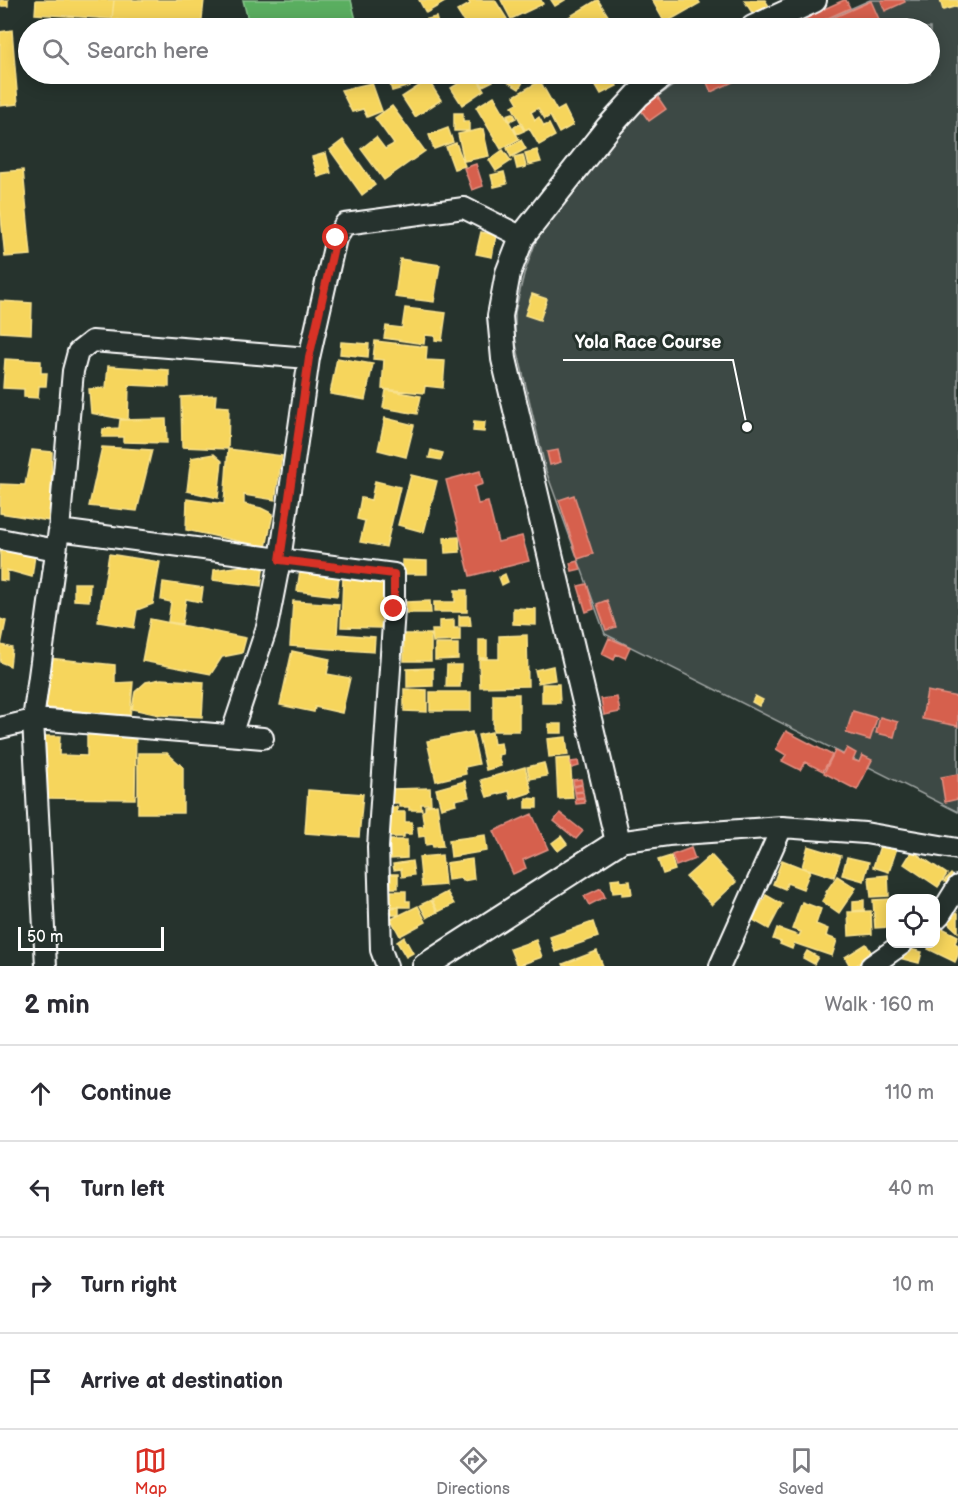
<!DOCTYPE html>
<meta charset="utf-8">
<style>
body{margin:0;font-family:"Balsamiq Sans",sans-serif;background:#f7f7f7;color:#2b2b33}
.controls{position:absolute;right:18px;bottom:18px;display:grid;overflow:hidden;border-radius:12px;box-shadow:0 3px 15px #0003}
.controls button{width:54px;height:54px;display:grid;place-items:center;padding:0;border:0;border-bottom:2px solid #e1e1e2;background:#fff;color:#2b2b33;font:30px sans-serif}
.scale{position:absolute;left:18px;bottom:15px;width:146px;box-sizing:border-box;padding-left:6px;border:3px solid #fff;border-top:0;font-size:16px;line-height:21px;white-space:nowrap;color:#fff;-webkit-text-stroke:4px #26332d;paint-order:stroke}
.stop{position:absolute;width:18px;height:18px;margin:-14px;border:4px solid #d93025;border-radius:50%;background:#fff}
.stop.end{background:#d93025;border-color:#fff;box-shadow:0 2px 6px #0008}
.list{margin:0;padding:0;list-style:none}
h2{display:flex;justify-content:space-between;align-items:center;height:78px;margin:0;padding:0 24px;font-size:26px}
h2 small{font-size:20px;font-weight:400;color:#7c7c81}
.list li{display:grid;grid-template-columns:39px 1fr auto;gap:18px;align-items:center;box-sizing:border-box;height:96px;padding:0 24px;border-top:2px solid #e1e1e2}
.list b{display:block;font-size:22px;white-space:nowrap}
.list em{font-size:20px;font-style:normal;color:#7c7c81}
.icon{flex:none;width:33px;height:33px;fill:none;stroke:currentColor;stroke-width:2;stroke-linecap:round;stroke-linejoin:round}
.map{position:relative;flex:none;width:958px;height:966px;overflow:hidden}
.search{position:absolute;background:#fff;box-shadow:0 3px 15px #0003;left:18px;right:18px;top:18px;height:66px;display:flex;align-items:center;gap:15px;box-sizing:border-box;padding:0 21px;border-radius:33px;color:#7c7c81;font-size:22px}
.sheet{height:462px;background:#fff}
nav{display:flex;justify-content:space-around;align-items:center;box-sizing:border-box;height:84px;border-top:2px solid #e1e1e2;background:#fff;font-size:16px;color:#7c7c81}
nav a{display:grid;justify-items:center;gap:3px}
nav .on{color:#d93025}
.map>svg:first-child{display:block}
.green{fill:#3e4944;stroke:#9ea4a2;stroke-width:1.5}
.homes{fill:#f6d55c;stroke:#f9e28d;stroke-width:1.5}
.shops{fill:#d6604d;stroke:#e29082;stroke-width:1.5}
.public{fill:#5aae61;stroke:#8cc690;stroke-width:1.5}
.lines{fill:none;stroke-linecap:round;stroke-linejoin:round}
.minor-casing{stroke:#fff;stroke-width:24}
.tertiary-casing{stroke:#fff;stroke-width:28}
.minor{stroke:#26332d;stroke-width:20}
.tertiary{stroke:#26332d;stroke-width:24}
.route{stroke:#d93025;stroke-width:8}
.leader{fill:none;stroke:#fff;stroke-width:2}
.callout-dot{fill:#fff;stroke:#26332d;stroke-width:2}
.callout-label{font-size:18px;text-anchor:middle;font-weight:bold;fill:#fff;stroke:#26332d;stroke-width:6;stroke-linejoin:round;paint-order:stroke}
</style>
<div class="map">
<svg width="958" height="966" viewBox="0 0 958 966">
<rect width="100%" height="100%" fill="#26332d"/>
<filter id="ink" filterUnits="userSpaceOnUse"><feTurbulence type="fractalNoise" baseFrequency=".0167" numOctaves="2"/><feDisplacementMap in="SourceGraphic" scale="12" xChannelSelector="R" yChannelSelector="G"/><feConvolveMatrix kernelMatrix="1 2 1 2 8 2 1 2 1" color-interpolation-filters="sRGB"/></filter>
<g filter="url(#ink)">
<!-- green -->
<path class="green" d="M870,0H958V812L605,634L546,471L515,340V312L524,274L536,241L562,202L631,114L673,86L702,74H930V28H807Z"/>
<!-- homes -->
<path class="homes" d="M0,0H8V6H0Z
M36,0H114L112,19L35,14Z
M114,0H204L201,28L112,19Z
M419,0H444L445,2L426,13Z
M468,0H495L507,19L491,28H468L457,11L470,4Z
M501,0H541L543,4L511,19Z
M551,0H565L555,6Z
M597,0H598L616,28H576L569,17Z
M652,0H698L700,3L665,23Z
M744,0H765L769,6L754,16Z
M940,0H958V6L943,10Z
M436,17L439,28H402L401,26Z
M12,30L18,104L0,106V32Z
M387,74H407L410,86L392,91Z
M474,74L484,90L462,105L451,88Z
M476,74H488L493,81L483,86Z
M499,74H524L527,75L519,89L498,76Z
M609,74H611L617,86L601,94L594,82Z
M428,80L441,100L415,117L402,97Z
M540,81L557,111L564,107L573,125L559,133L550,116L545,119L538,108L531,112L535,120L539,117L544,126L549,124L555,136L539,145L529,128L525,130L512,106L518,103L514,96Z
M372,83L382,111L367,117L363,109L352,112L341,90Z
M494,96L519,139L501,149L476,107Z
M392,106L425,151L384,180L361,149L376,137L385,149L394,144L375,118Z
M454,113H463V121H469V131H454Z
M513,113L516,118L510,121L507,115Z
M520,124L524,131L517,134L514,127Z
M448,128L453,142L434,149L429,135Z
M483,129L489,156L464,161L458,134Z
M343,140L375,185L362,195L330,150Z
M521,140L526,149L511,157L507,148Z
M456,143L465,166L454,169L446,147Z
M503,150L511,161L496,171L489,160Z
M537,150L541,162L528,165L525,153Z
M326,153L331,173L318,177L312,157Z
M523,155L526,167L517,169L514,157Z
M23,170L31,255L5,257L0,207V172Z
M504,172L507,184L494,187L491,175Z
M481,232L496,235L492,257L476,254Z
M400,259L440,265L434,302L395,297Z
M532,294L547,299L540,320L525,315Z
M0,301L32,303L31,334L0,332Z
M405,308L446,313L442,341L435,340V336L425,335L424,344L384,338L386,326L402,328Z
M375,341L427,347L426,360L445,361L443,388L425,386L424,393L382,389L384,360L373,359Z
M341,342L369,344L368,357L340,354Z
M337,358L373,364L365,400L330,394Z
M5,359L41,361V373H47L46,386H39L38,398L24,397V389L3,388Z
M108,366L169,370V387L129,385L128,420L91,413L89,389L106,388Z
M386,390L421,396L417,414L383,408Z
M216,395L215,406L229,407L228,449L182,447L181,397Z
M385,418L414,425L406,457L378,450Z
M166,419L167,443L123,442V437H102L103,429L119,428L120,420Z
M474,421L485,422L484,432L473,431Z
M102,447L152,450L137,511L89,506Z
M228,449L282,456L275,500L244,495V504L261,508L273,514L266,547L186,530L187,499L224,504Z
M32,450L52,452L50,521L0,513V484L25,485Z
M431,450L443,453L441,460L429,458Z
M214,454L222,461L218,498L187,491L191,458Z
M411,475L437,481L424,532L398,525Z
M375,481L400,487L386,547L360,542L365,521L357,519L361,498L371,500Z
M459,537L460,552L445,553L444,538Z
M0,548L35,555L32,577L7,570V581L0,580Z
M109,554L160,562L153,604L137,610L134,628L98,622Z
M402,560L427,561V574H402Z
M264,563L261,586L213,580L214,570Z
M300,570L339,576L337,596L297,591Z
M505,574L508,582L502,585L499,577Z
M343,577L384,582L381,628L341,627Z
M163,582L203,588L201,602L186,599L182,624L168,622L171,602L161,600Z
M74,583H90L89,601L74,600Z
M455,590H467V612H434V602H455Z
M293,601L339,604L337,634L375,637L374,652L290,646Z
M430,601L431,613H406V602Z
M513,608L536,609V625L513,624Z
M459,616H470L471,626H459Z
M0,619L6,621L1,645L12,648L10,666L0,662Z
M150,619L246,638L242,653L222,657L211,674L142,661Z
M454,620V628H460V641L433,642L432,630H439V621Z
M404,634H431V661H404Z
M527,635L528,686L480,687L479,659H499V636Z
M479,640H487V658H479Z
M435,644H458V659L435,660Z
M292,651L330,659L327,674L350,678L342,713L315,707L314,712L280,705Z
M48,658L115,665V683L133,682L130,717L42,707Z
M447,665H461L460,687H446Z
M553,666L555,680L538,683L535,670Z
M433,668V686L407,687V669Z
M161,679L204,682L202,717L160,715L132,709L135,692L146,682Z
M542,684H559L560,703H542Z
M404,689L427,690V712L404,711Z
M430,692H471V711H430Z
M493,694H519V731H493Z
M755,696L763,700L759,706L752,702Z
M549,724H562V733H549Z
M87,727H136L135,799L44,798L45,736H60L59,755L87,756Z
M472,732L479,764L465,767L466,774L436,781L427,741Z
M492,732L494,744L501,743L503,754L498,755L501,766L486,770L478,735Z
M566,737L568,755L549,757L547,739Z
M138,753H167L183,767V813H138Z
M570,758L573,798L558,799L556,759Z
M544,763L547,776L530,779L527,767Z
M525,767L532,792L511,799L509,791L487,797L481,780Z
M465,781L469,797L455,800L456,804L441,808L436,789Z
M430,788L431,804H421L422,810H409V807H399V803H391V789Z
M308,790L363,794L359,837L305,833Z
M526,798L537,799V808H526Z
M437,804L443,846L433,847L432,844L426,845L425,836L419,837L418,827L424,826L422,812L425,810V806Z
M389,807H397V812H405V822H412V834H404V837H389Z
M485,835L487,851L451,857L449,840Z
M561,836L567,844L558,851L552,843Z
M390,840H407V858L390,859Z
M881,843L897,848L889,872L873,867Z
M808,846L841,856L834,877L802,867Z
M912,851L947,874L938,887L904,864Z
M442,855L445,885L422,887L419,857Z
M711,855L736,882L712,905L686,877Z
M671,856L675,870L663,874L658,860Z
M847,857L869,862L864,881L842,875Z
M472,859L474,879L463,881L462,878L448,880L446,863Z
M782,860L810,871L803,889L787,883L785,889L773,884Z
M412,861L414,875L402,877L401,869L394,870L393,864Z
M391,874H398V888H391Z
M951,874L956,879L949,886L944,881Z
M888,875L889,896L871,897L869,877Z
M837,876L856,888L839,913L822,901L827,893L826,892Z
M620,878L621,882L630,881L632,894L622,895V892L613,893L611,879Z
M389,891H406V901H410V907L389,906Z
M447,892L454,904L438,912L432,900Z
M766,895L782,904L769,929L753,920Z
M890,899V927L875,928L873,900Z
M431,900L437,912L427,918L420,905Z
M864,900V910L853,911V901Z
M802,902L821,909L816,924L828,929L826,936L837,940L832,956L794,943L792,949L780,944L781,942L773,939L777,928L799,936L801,932L792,929Z
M418,906L426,922L400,936L391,919Z
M399,907V915H392L391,908Z
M871,911L872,934L849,936L848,912Z
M957,912L958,913V932L948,923Z
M593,922L598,937L555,952L550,937Z
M942,928L958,936L955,943L958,945V955L955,962L928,949L931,944H936V935H938Z
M404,937L413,953L406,957L397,942Z
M536,940L542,957L517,966L510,949Z
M866,944L873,955L855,966H850L845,957Z
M902,947L922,952L919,963L899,958Z
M597,951L603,966H564L563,964Z
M807,951L818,957L814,964L803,958Z"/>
<!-- shops -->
<path class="shops" d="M844,0H846L850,8L806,28H782Z
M882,0H904L905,2L885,11L881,1Z
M871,1L879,19L859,28H810Z
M716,74H742L744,77L711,92L705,78Z
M657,96L666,109L649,121L640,109Z
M476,164L483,186L472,190L464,168Z
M558,450L561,462L550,465L547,452Z
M480,471L483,484L474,487L478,504L488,502L498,542L522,536L529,561L470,576L446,480Z
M574,495L593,554L578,559L559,500Z
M578,561L581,569L572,571L570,563Z
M587,584L594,609L586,612L578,586Z
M607,600L616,627L606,630L597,604Z
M609,638L630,647L625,658L616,654L614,660L602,654Z
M927,691L958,697V726L922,719Z
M617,697L620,712L604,715L601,699Z
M853,711L877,718L870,740L846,733Z
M880,717L898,722L894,737L876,733Z
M786,731L832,755L823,771L805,762L800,770L782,761L786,755L776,749Z
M847,748L856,753L853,760L859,762L862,755L872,760L857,790L824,773L835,751L843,755Z
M578,761L579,766L572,768L571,762Z
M958,774V799L945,802L941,777Z
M581,779L582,784L574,786L573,780Z
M582,785L583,791L575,792L574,787Z
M583,792L584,797L576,798L575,793Z
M584,798L585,803L576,804L575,799Z
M560,813L583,831L576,839L554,821Z
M532,814L548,849L523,860L526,868L513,874L494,831Z
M691,848L695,859L676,866L672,855Z
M601,888L605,897L589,905L584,896Z"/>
<!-- public -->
<path class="public" d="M243,0H351L358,28H250Z"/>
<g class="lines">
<defs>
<path id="minor" d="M59,530L394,574V609L378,847L381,950L387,966
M0,539L56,550
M0,728L33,720H48L263,738
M231,735L267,627L280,560L309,358L336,238L345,224L464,208L522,237
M618,842L668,835L782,827L865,833L958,849
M936,919L940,915L958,886
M46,966L33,720L59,530L73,371L78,352L92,341L309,358
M720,966L782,827
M871,966L902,944"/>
<path id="tertiary" d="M753,28L814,0
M425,966L618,842L504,359L500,316L508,273L522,237L608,128L638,95L664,74"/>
</defs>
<!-- minor casing -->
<use href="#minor" class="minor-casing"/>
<!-- tertiary casing -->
<use href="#tertiary" class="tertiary-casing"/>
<!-- minor -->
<use href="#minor" class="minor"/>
<!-- tertiary -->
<use href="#tertiary" class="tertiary"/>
</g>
</g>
<g class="lines" filter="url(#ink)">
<!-- route -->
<path class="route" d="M336,238L309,358L280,560L394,574V609"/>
</g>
<!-- callouts -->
<path class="leader" d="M747 427L733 360H563"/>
<circle class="callout-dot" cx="747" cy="427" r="6"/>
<g class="callout-label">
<text x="648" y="348">Yola Race Course</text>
</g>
</svg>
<div class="controls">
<button><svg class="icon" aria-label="locate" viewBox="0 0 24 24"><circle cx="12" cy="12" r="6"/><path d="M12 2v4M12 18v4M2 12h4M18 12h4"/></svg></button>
</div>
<div class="scale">50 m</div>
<div class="stop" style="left:336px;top:238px"></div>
<div class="stop end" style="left:394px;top:609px"></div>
<div class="search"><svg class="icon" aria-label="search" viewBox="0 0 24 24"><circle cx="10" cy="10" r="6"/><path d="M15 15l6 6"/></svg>Search here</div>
</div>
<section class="sheet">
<h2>2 min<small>Walk · 160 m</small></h2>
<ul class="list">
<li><svg class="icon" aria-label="ahead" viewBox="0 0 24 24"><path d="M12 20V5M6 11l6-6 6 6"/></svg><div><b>Continue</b></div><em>110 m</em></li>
<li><svg class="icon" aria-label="left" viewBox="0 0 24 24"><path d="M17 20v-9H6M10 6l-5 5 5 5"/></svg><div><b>Turn left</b></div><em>40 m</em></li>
<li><svg class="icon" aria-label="right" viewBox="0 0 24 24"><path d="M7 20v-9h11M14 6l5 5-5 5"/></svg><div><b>Turn right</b></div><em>10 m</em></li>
<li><svg class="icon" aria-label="arrive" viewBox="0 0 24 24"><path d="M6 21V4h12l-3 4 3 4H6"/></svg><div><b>Arrive at destination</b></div></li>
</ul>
</section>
<nav>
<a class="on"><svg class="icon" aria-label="map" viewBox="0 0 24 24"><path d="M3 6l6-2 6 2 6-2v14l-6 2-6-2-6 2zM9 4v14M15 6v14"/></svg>Map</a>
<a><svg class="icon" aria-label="directions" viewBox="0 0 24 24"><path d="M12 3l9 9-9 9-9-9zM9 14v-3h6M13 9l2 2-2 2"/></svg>Directions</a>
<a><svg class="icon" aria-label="saved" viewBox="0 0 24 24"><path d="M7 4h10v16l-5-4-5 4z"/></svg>Saved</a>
</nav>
